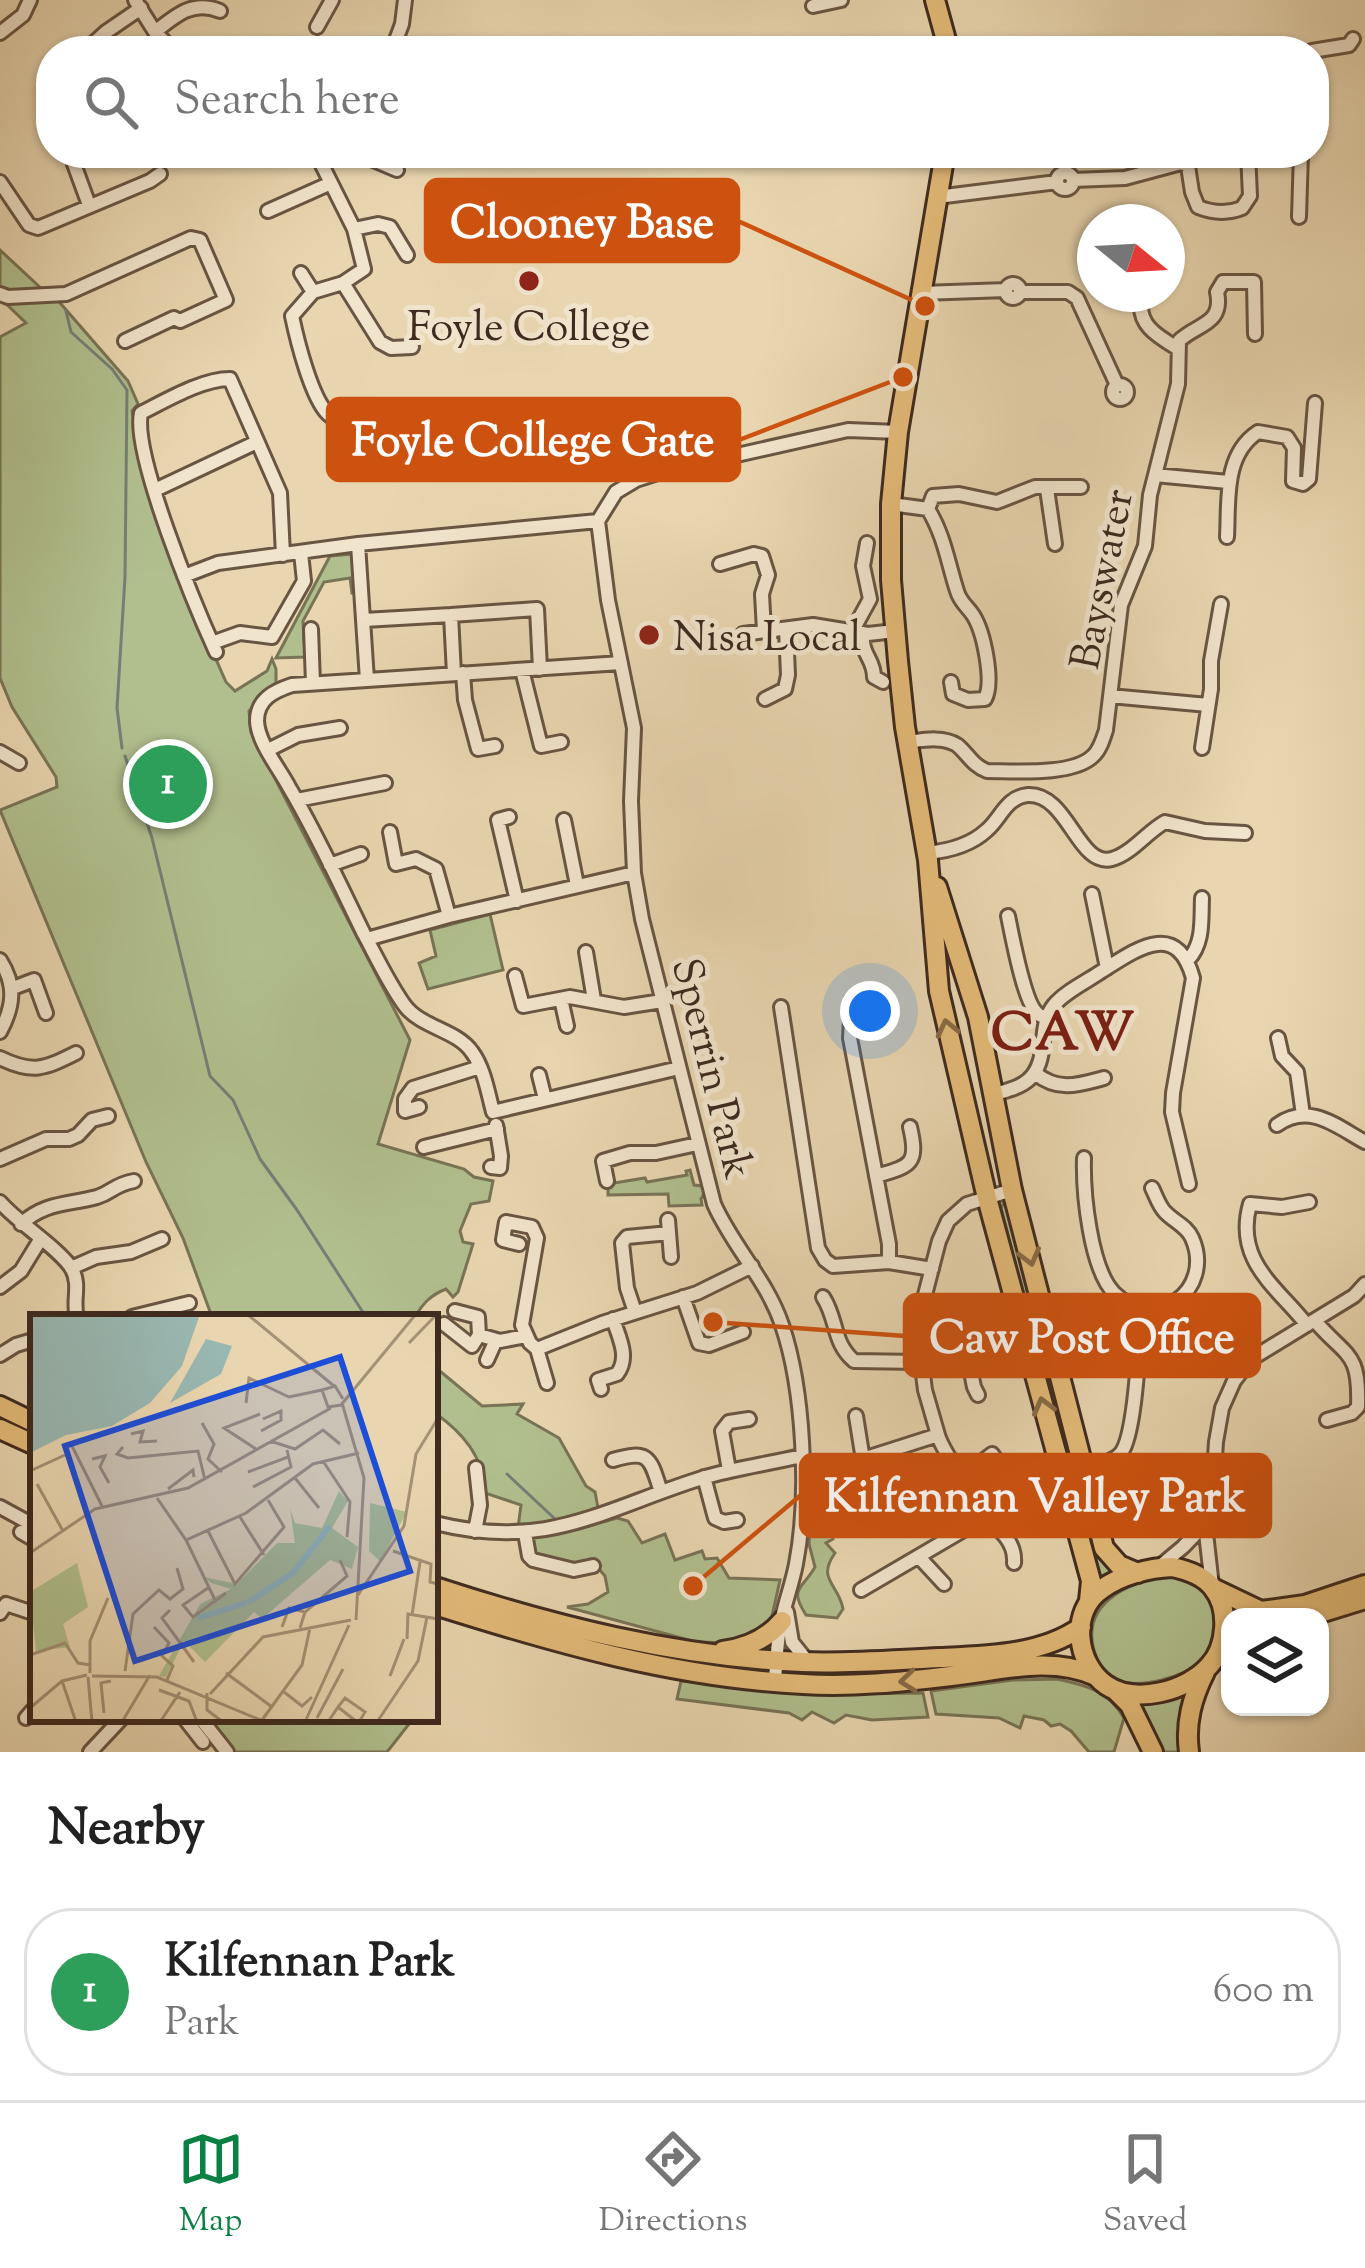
<!DOCTYPE html>
<style>
body{margin:0;font-family:"Sorts Mill Goudy",serif;background:#f2f2f2;color:#222}
.controls{position:absolute;right:36px;bottom:36px;display:grid;overflow:hidden;border-radius:24px;box-shadow:0 3px 9px #0004}
.controls button{width:108px;height:108px;display:grid;place-items:center;padding:0;border:0;border-bottom:3px solid #e0e0e0;background:#fff;color:#222;font:60px sans-serif}
.compass{position:absolute;left:1077px;top:204px;width:108px;height:108px;border-radius:50%;background:#fff;box-shadow:0 3px 9px #0004;rotate:108deg}
.you{position:absolute;left:870px;top:1011px;width:42px;height:42px;margin:-30px;border:9px solid #fff;border-radius:50%;background:#1a73e8;box-shadow:0 0 0 18px #1a73e833}
.badge{display:grid;place-items:center;width:78px;height:78px;border-radius:50%;background:#0b8043;color:#fff;font-size:39px;font-weight:700}
.pin{position:absolute;translate:-50% -50%;border:6px solid #fff;box-shadow:0 3px 12px #0006}
.list{margin:0;padding:0;list-style:none}
h2{display:flex;justify-content:space-between;align-items:center;height:156px;margin:0;padding:0 48px;font-size:51px}
h2 small{font-size:39px;font-weight:400;color:#767676}
.list li{display:grid;grid-template-columns:78px 1fr auto;gap:36px;align-items:center;box-sizing:border-box;height:168px;margin:0 24px 24px;padding:0 24px;border:3px solid #e0e0e0;border-radius:48px}
.list b{display:block;font-size:45px;white-space:nowrap}
.list p{margin:0;font-size:39px;white-space:nowrap;color:#767676}
.list em{font-size:39px;font-style:normal;color:#767676}
.icon{flex:none;width:66px;height:66px;fill:none;stroke:currentColor;stroke-width:2;stroke-linecap:round;stroke-linejoin:round}
.map{position:relative;flex:none;width:1365px;height:1752px;overflow:hidden}
.search{position:absolute;background:#fff;box-shadow:0 3px 9px #0004;left:36px;right:36px;top:36px;height:132px;display:flex;align-items:center;gap:30px;box-sizing:border-box;padding:0 42px;border-radius:48px;color:#767676;font-size:45px}
.sheet{height:348px;background:#fff}
nav{display:flex;justify-content:space-around;align-items:center;box-sizing:border-box;height:168px;border-top:3px solid #e0e0e0;background:#fff;font-size:33px;color:#767676}
nav a{display:grid;justify-items:center;gap:6px}
nav .on{color:#0b8043}
.map>svg:first-child{display:block}
.green{fill:#b1bf8e;stroke:#787456;stroke-width:3}
.lines{fill:none;stroke-linecap:round;stroke-linejoin:round}
.stream{stroke:#757f77;stroke-width:3}
.minor-casing{stroke:#695543;stroke-width:18}
.highway-casing{stroke:#3e2a1f;stroke-width:24}
.minor{stroke:#f1e4cc;stroke-width:12}
.highway{stroke:#e4bb78;stroke-width:18}
.oneway{stroke:#896b47}
.poi-dot{fill:#8f2418;stroke:#f1e4cc;stroke-width:4.5}
.labels{text-anchor:middle;stroke-width:10;stroke-linejoin:round;paint-order:stroke}
.poi-label{font-size:42px;fill:#3e2a1f;stroke:#f1e4cc}
.street-label{font-size:42px;fill:#3e2a1f;stroke:#f1e4cc}
.district-label{font-size:54px;font-weight:bold;letter-spacing:3px;fill:#7a1f14;stroke:#f1e4cc}
.inset-river{fill:none;stroke:#99b8b2;stroke-width:6}
.inset-road{fill:none;stroke:#a59176;stroke-width:3}
.view{fill:#1d4ed8;fill-opacity:0.15;stroke:#1d4ed8;stroke-width:6}
.inset-edge{fill:none;stroke:#3e2a1f;stroke-width:6}
.leader{fill:none;stroke:#ce520f;stroke-width:4.5}
.callout-dot{fill:#ce520f;stroke:#f1e4cc;stroke-width:4.5}
.callout{fill:#ce520f;stroke:#ce520f;stroke-width:4.5}
.callout-label{font-size:45px;text-anchor:middle;font-weight:bold;fill:#fff}
</style>
<div class="map">
<svg width="1365" height="1752" viewBox="0 0 1365 1752">
<rect width="100%" height="100%" fill="#e9d6b0"/>
<filter id="stains"><feTurbulence type="fractalNoise" baseFrequency=".00167" numOctaves="4"/><feColorMatrix values="0 0 0 0 .2 0 0 0 0 .09 0 0 0 0 .02 0 0 0 .5 -.17"/></filter>
<radialGradient id="worn" r=".72"><stop offset=".6" stop-color="#630" stop-opacity="0"/><stop offset="1" stop-color="#630" stop-opacity=".3"/></radialGradient>
<!-- green -->
<path class="green" d="M0,250L43,290L54,296L128,381L138,404L132,411C149,506 187,594 226,682L235,691L267,671L272,659L276,669V684L271,687L249,711L251,732L410,1040L378,1144L464,1169L474,1177L493,1181L489,1201L471,1204L460,1231L463,1242L473,1244L458,1292L453,1297L446,1289C431,1295 423,1303 415,1317H212L183,1238L146,1162L0,810L57,787L56,777L12,707L0,678V337L26,323L0,298Z
M353,554L356,592L352,593L350,578L324,582L303,621L305,657L276,658L330,556Z
M490,914L503,970L428,989L419,963L436,956L430,930Z
M690,1170L694,1185L703,1186L705,1192L701,1199L702,1205L669,1206L668,1194L608,1195V1184L645,1178L647,1182L687,1175L686,1171Z
M1003,1204H1009L1100,1554L1109,1567L1117,1574L1104,1580H1096L1001,1208Z
M435,1367L482,1406L523,1404L517,1414L559,1438L586,1486L595,1492L598,1508L564,1520L518,1528L521,1505L485,1493C484,1457 463,1433 435,1413Z
M811,1514L827,1517L833,1539L826,1543L835,1553C816,1580 839,1584 843,1609L837,1618L806,1615C788,1587 803,1589 815,1567L809,1544Z
M617,1518L628,1521L642,1543L665,1534L675,1560L702,1551L705,1559L717,1558L729,1578L780,1580L772,1616L765,1628L733,1643L696,1642L567,1607L588,1604L608,1592L605,1576L598,1568L579,1567L534,1555L530,1544L533,1538L579,1529Z
M1174,1576C1182,1578 1193,1580 1200,1586C1221,1604 1223,1644 1201,1662C1185,1676 1141,1689 1121,1681C1106,1674 1096,1662 1093,1646C1083,1600 1136,1578 1174,1576Z
M1057,1679C1086,1685 1109,1691 1124,1718L1114,1752H1089L1071,1731L1060,1724L1051,1726L1044,1720L1024,1716L1020,1728L999,1718L936,1714L931,1691L1013,1680Z
M681,1681L823,1694L923,1693L928,1717L872,1720L846,1715L834,1723L812,1712L802,1720L789,1713L677,1699Z
M1189,1689L1182,1752H1161L1139,1701Z
M207,1719H413L387,1752H233Z"/>
<g class="lines">
<!-- stream -->
<path class="stream" d="M66,311L71,332L112,369L127,390L125,577L117,708L122,748
M125,756L152,838L210,1076L233,1100L260,1159L297,1210L366,1317
M507,1474L554,1518"/>
<defs>
<path id="minor" d="M135,0L155,32L174,51
M813,6L841,0
M317,27L332,0
M155,32C176,15 193,0 220,11
M0,33L23,15L30,0
M85,51L106,32L141,8
M392,51L402,24L405,0
M1312,51L1349,45L1353,39
M316,153L354,229L364,269L343,283L313,292L292,316C297,340 311,397 328,414C351,436 430,421 459,414
M357,153L397,170
M74,164L89,205
M1057 181a8 8 0 1 1 16 0a8 8 0 1 1-16 0Z
M1073,180L1125,178L1181,163L1188,166L1192,192L1198,207C1213,213 1227,214 1242,208L1250,196L1248,153
M0,182L29,225L38,228L150,181L160,174
M937,197L1057,182
M268,211L331,183
M1299,217L1301,153
M354,229L378,224L390,227L407,255
M301,273L313,292
M343,283L380,342L391,348L412,347
M1006 291a7 7 0 1 1 14 0a7 7 0 1 1-14 0Z
M1020,292H1068L1077,298L1117,385
M922,293L1006,290
M0,294L8,297L66,294L191,238L200,240L226,300L180,321L174,318L125,341
M1142,298C1136,324 1157,336 1177,348
M1113 392a7 7 0 1 1 14 0a7 7 0 1 1-14 0Z
M1155,475L1228,482
M1047,489L1055,544
M155,490L257,442
M891,504L928,509L933,496L959,494L997,502L1035,487H1081
M928,509C944,535 948,563 957,591C960,602 967,606 973,615C984,632 994,682 985,699L968,700L953,694L951,682
M1227,537C1229,502 1223,455 1258,432L1287,437L1294,448L1293,481L1303,484L1309,479L1315,403
M358,544L367,680
M720,564L754,554L762,556L768,575L762,594L764,631
M184,576L218,563L358,544L598,521
M451,615L537,609L540,669
M364,620L451,615L454,674
M311,629L313,683
M853,630L870,599L863,566L867,543
M863,633C861,656 874,658 874,677L883,682
M743,634L813,625L868,634L895,631
M212,643L240,633L272,637L304,581L301,553
M216,652C196,608 132,454 141,413C167,400 202,379 230,379L280,493L283,555
M621,663L292,685C274,691 257,699 257,721C258,743 279,768 289,787C317,834 340,885 364,934C377,958 389,984 405,1006C422,1028 457,1030 472,1052C484,1068 488,1093 493,1112L679,1068
M522,670L541,746L561,742
M463,673L465,700L478,749L495,746
M1110,696L1208,705
M765,699L785,689L788,675L786,629
M908,742C923,740 943,736 957,745C968,754 972,765 987,771C1014,771 1073,776 1093,756C1100,750 1103,739 1106,730L1121,605L1145,546L1150,495L1178,384L1179,341C1196,324 1224,325 1217,292L1223,282H1254L1255,334
M1202,748L1211,689V661L1221,604
M268,750L298,735L340,728
M0,752L19,763
M297,800L385,783
M509,817L498,820L517,901
M564,820L577,885
M390,832L396,864L416,859L436,869L449,916
M927,853C948,851 971,845 987,830C1001,818 1006,797 1028,795C1068,793 1078,868 1112,859C1131,854 1147,832 1165,822L1205,831L1245,833
M330,865L361,854
M1092,894L1107,968
M1008,916C1012,935 1024,1002 1037,1013C1039,1016 1043,1016 1046,1018
M367,939L449,916L634,873
M586,952L594,1000
M0,960C16,985 14,1006 0,1032
M1188,960C1204,943 1201,920 1202,898
M515,976L523,1006L570,997L624,1007L662,1001
M13,988L34,980L46,1013
M561,999L567,1026
M878,1003L852,1000L850,1038L889,1244V1262
M781,1007L818,1248L825,1260L833,1266L889,1262L932,1269
M1278,1038L1282,1056L1297,1072L1303,1115
M0,1058C33,1074 44,1069 76,1053
M1035,1073C1058,1092 1078,1085 1104,1078
M539,1075L545,1099
M992,1095C1007,1090 1023,1088 1033,1075C1049,1054 1037,1026 1054,1005C1065,992 1084,983 1099,973C1133,952 1176,917 1193,978L1173,1093L1172,1112L1189,1184
M419,1107L405,1111V1099L413,1088L480,1067
M1277,1125C1309,1102 1336,1126 1365,1142
M424,1147L497,1129
M1084,1158C1083,1192 1090,1268 1114,1293C1155,1334 1215,1290 1192,1238C1187,1226 1173,1221 1165,1212C1159,1206 1156,1196 1152,1188
M0,1159L46,1139H69L78,1135L92,1120L108,1116
M491,1167L500,1168L501,1156L496,1125
M876,1176C910,1166 919,1165 910,1127
M607,1181L603,1161L630,1153H656L697,1144
M0,1202C18,1223 61,1250 72,1269C81,1286 72,1301 77,1317
M668,1220L671,1257
M21,1224C45,1202 67,1205 97,1197C113,1192 113,1185 134,1181
M519,1244L503,1240L506,1222L532,1227L537,1238L522,1325L530,1343L537,1349L547,1383
M71,1268L96,1257L131,1252L162,1239
M0,1287L21,1271L40,1240
M683,1297L699,1343L709,1345L743,1332
M823,1297C838,1320 832,1342 854,1361L920,1362
M635,1312L627,1288L622,1243L627,1237L669,1233
M132,1317L189,1303
M919,1318C973,1322 964,1342 974,1387L978,1395
M1315,1321C1347,1358 1360,1351 1358,1407L1352,1413L1327,1420
M444,1324L472,1346L479,1335L478,1317L455,1311
M1307,1325C1277,1287 1234,1261 1250,1204L1282,1207L1309,1202
M479,1335L500,1341L526,1336
M1104,1345L1137,1353
M537,1349L602,1323L697,1293L752,1266
M0,1355L16,1345L33,1340
M487,1360L496,1340
M601,1389L598,1380L617,1374C630,1357 619,1338 613,1319
M856,1416L870,1504
M863,1459L938,1435
M613,1460C650,1449 650,1458 661,1492
M1085,1468C1096,1465 1113,1463 1121,1453C1136,1434 1139,1338 1142,1308
M729,1470L722,1431L729,1422L749,1419
M704,1477L715,1518L724,1522L737,1520
M961,1478L992,1454L997,1461
M0,1507L33,1525
M977,1514C995,1524 1016,1540 1014,1563
M435,1523C547,1551 601,1510 702,1478C735,1468 768,1464 801,1456
M475,1531L480,1505L476,1468
M21,1532L33,1539
M525,1533L529,1556L533,1560L574,1570L593,1566
M919,1557L944,1584
M1159,1567L1183,1547L1205,1524
M1212,1586L1205,1524L1212,1505L1216,1442L1222,1408L1234,1381L1251,1359L1354,1296L1365,1284
M861,1590L972,1525C985,1494 947,1465 938,1435L925,1390L918,1335L919,1318L939,1241L948,1221L967,1204L1012,1190
M787,1612L792,1642L808,1662
M0,1613L6,1604L33,1613
M775,1682C776,1664 777,1645 780,1627C784,1605 792,1585 796,1564C809,1496 804,1390 782,1325C767,1280 733,1247 714,1204L642,919L634,873L631,801L634,728L608,600L598,521L616,492L636,480L661,472L848,430L898,432
M26,1718L33,1710
M185,1719L203,1742
M201,1719L227,1752
M90,1752L121,1719"/>
<path id="highway" d="M935,0L949,51
M945,153L898,432L891,504V580L898,661L905,727L928,860L939,991L987,1198L1091,1581L1089,1601
M937,887L978,1017L1012,1190L1104,1548L1119,1565L1138,1573
M0,1406L33,1422
M0,1429L33,1444
M1172,1567C1187,1570 1203,1575 1213,1588C1230,1609 1227,1647 1209,1666C1187,1691 1135,1705 1106,1685C1076,1664 1069,1611 1102,1589C1121,1575 1149,1568 1172,1567Z
M435,1587C554,1626 677,1657 802,1662C848,1664 894,1660 940,1658C986,1656 1042,1655 1081,1627
M1215,1589L1261,1611L1305,1605L1365,1585
M435,1605C555,1643 677,1678 803,1684C852,1687 902,1682 951,1676C999,1671 1050,1655 1096,1676
M1307,1617L1365,1599
M723,1651C745,1648 767,1639 782,1621
M1117,1692L1130,1705L1153,1752
M1189,1752C1185,1723 1192,1698 1205,1672"/>
</defs>
<!-- minor casing -->
<use href="#minor" class="minor-casing"/>
<!-- highway casing -->
<use href="#highway" class="highway-casing"/>
<!-- minor -->
<use href="#minor" class="minor"/>
<!-- highway -->
<use href="#highway" class="highway"/>
</g>
<!-- one-way arrows -->
<defs><path id="oneway-chevron" d="M-2-3.5L2.5 0L-2 3.5" fill="none" stroke-width="1.6" stroke-linecap="round" stroke-linejoin="round" transform="scale(3)"/></defs>
<g class="oneway">
<use href="#oneway-chevron" transform="translate(947 1028) rotate(-103)"/>
<use href="#oneway-chevron" transform="translate(1030 1257) rotate(75)"/>
<use href="#oneway-chevron" transform="translate(1043 1406) rotate(-105)"/>
<use href="#oneway-chevron" transform="translate(908 1681) rotate(174)"/>
</g>
<!-- markers -->
<g class="poi-dot">
<circle cx="529" cy="281" r="12"/>
<circle cx="649" cy="635" r="12"/>
</g>
<g class="labels">
<!-- poi labels -->
<g class="poi-label">
<text x="529" y="340">Foyle College</text>
<text x="673" y="650" text-anchor="start">Nisa Local</text>
</g>
<!-- street labels -->
<g class="street-label">
<text transform="translate(1100 579) rotate(-79)" y="15">Bayswater</text>
<text transform="translate(714 1068) rotate(76)" y="15">Sperrin Park</text>
</g>
<!-- district labels -->
<g class="district-label">
<text x="1064" y="1049">CAW</text>
</g>
</g>
<!-- overview -->
<g transform="translate(30 1314)">
<rect width="408" height="408" fill="#e9d6b0"/>
<path d="M309,177L318,187L302,214L328,233L322,255L300,246L232,305L224,298L175,348L154,327L136,363L129,362L170,290L201,275L181,269L174,263L207,270L247,229H265L260,195L265,209L292,214ZM340,189L377,198L350,247L339,237ZM47,249L58,293L33,310L40,333L6,337L0,278Z" fill="#b1bf8e"/>
<path d="M0,0H170L152,52L120,89L82,112L36,121L0,139ZM176,25L202,32L191,60L140,89Z" fill="#99b8b2"/>
<path class="inset-river" d="M217,289L263,259L300,212M168,304L216,289"/>
<path class="inset-road" d="M217,0L304,72M379,29L407,0M313,85L305,72L292,76L298,93L311,91L386,0M216,89L219,64L259,83L292,76M312,89L334,164L326,306M172,109L184,130L178,145L192,158M231,117L251,106V97L233,105M101,120L113,117L110,128L127,127M240,127L265,135L293,116L310,130M42,132L72,192M93,133L87,140L98,144L168,137L175,166M226,135L194,114L230,100M62,145L75,142L70,153L79,169M293,147L320,188L317,223M0,157L35,141M218,158L258,143M265,164L289,194M7,170L33,217M223,173L261,153L257,136M138,175L163,156L164,163M127,184L156,226L216,199L283,150L329,139M210,203L234,241M177,215L205,270L254,213L238,186M156,226L186,288M363,237L401,250L400,268L408,270M0,239L65,195L158,174L301,94M178,274L153,291L163,303L196,279M328,281L374,212L386,140L408,104M140,296L132,304L164,348M382,301L390,248M124,313L139,329L132,342L143,352L137,366M252,313L259,294L275,298M270,314L275,298L317,262L310,246M377,325L378,300L408,305M0,341L35,329L48,349L61,351M95,357L103,300L129,276L140,285L153,275L147,254M60,359V327L78,284M196,359L242,393M62,362L127,363L235,408M360,362L374,325M58,363L62,408M32,367L46,408M129,376L159,387L167,408M254,378L272,392L282,383M177,379V396L193,408M180,380L233,323L321,306M308,393L315,384L335,398L329,408M0,394L32,367L57,361M74,399L71,369L81,367M287,404L313,355M232,406L272,351L280,314M92,408L120,361M130,408L150,378M275,408L319,311M298,408L308,393L327,408M347,408L388,347L397,303"/>
<path class="view" d="M310,43L380,257L105,347L35,132Z"/>
<rect width="408" height="408" class="inset-edge"/>
</g>
<!-- callouts -->
<path class="leader" d="M925 306L738 221M903 377L739 440M713 1322L905 1336M693 1586L801 1495"/>
<g class="callout-dot">
<circle cx="925" cy="306" r="12"/>
<circle cx="903" cy="377" r="12"/>
<circle cx="713" cy="1322" r="12"/>
<circle cx="693" cy="1586" r="12"/>
</g>
<g class="callout">
<rect x="426" y="180" width="312" height="81" rx="12"/>
<rect x="328" y="399" width="411" height="81" rx="12"/>
<rect x="905" y="1295" width="354" height="81" rx="12"/>
<rect x="801" y="1455" width="469" height="81" rx="12"/>
</g>
<g class="callout-label">
<text x="582" y="237">Clooney Base</text>
<text x="533" y="455">Foyle College Gate</text>
<text x="1082" y="1352">Caw Post Office</text>
<text x="1035" y="1511">Kilfennan Valley Park</text>
</g>
<rect width="100%" height="100%" filter="url(#stains)"/>
<rect width="100%" height="100%" fill="url(#worn)"/>
</svg>
<div class="controls">
<button><svg class="icon" aria-label="layers" viewBox="0 0 24 24"><path d="M12 4l9 5-9 5-9-5zM3 14l9 5 9-5"/></svg></button>
</div>
<svg class="compass" viewBox="-18 -18 36 36"><path d="M0-13l5 13h-10z" fill="#e53935"/><path d="M0 13l5-13h-10z" fill="#767676"/></svg>
<div class="you"></div>
<div class="pin badge" style="left:168px;top:784px;background:#2e9e5b">1</div>
<div class="search"><svg class="icon" aria-label="search" viewBox="0 0 24 24"><circle cx="10" cy="10" r="6"/><path d="M15 15l6 6"/></svg>Search here</div>
</div>
<section class="sheet">
<h2>Nearby<small></small></h2>
<ul class="list">
<li><span class="badge" style="background:#2e9e5b">1</span><div><b>Kilfennan Park</b><p>Park</p></div><em>600 m</em></li>
</ul>
</section>
<nav>
<a class="on"><svg class="icon" aria-label="map" viewBox="0 0 24 24"><path d="M3 6l6-2 6 2 6-2v14l-6 2-6-2-6 2zM9 4v14M15 6v14"/></svg>Map</a>
<a><svg class="icon" aria-label="directions" viewBox="0 0 24 24"><path d="M12 3l9 9-9 9-9-9zM9 14v-3h6M13 9l2 2-2 2"/></svg>Directions</a>
<a><svg class="icon" aria-label="saved" viewBox="0 0 24 24"><path d="M7 4h10v16l-5-4-5 4z"/></svg>Saved</a>
</nav>
